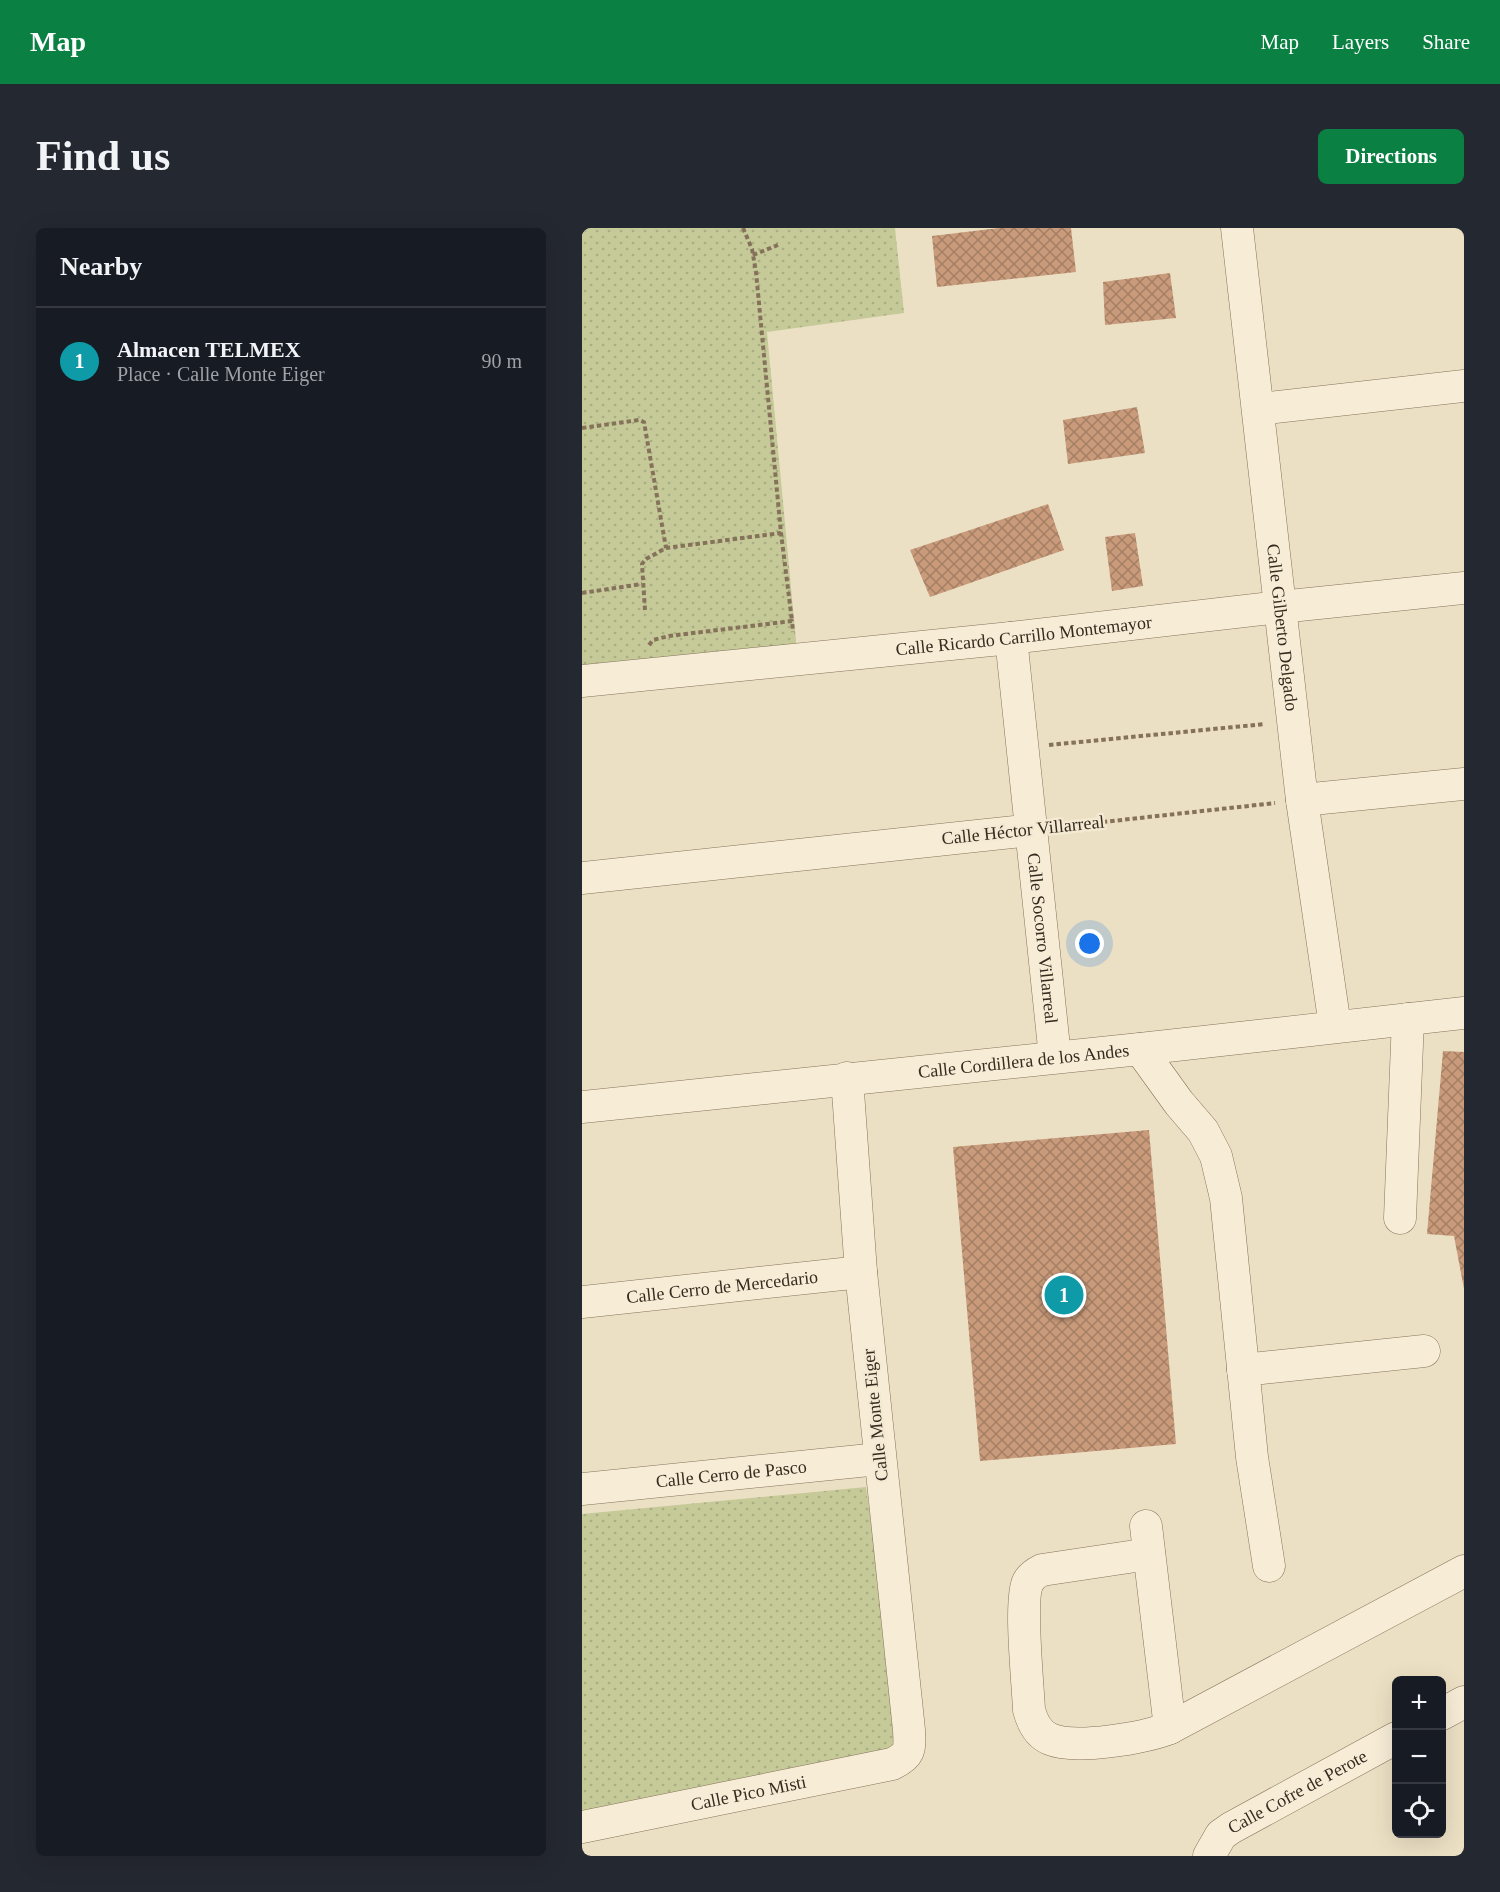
<!DOCTYPE html>
<meta charset="utf-8">
<style>
body{margin:0;font-family:"Times New Roman",serif;background:#242831;color:#f1f3f6}
.controls{position:absolute;right:18px;bottom:18px;display:grid;overflow:hidden;border-radius:9px;box-shadow:0 6px 24px #0002}
.controls button{width:54px;height:54px;display:grid;place-items:center;padding:0;border:0;border-bottom:2px solid #363941;background:#171b24;color:#f1f3f6;font:30px sans-serif}
.you{position:absolute;left:508px;top:716px;width:21px;height:21px;margin:-15px;border:4px solid #fff;border-radius:50%;background:#1a73e8;box-shadow:0 0 0 9px #1a73e833}
.badge{display:grid;place-items:center;width:39px;height:39px;border-radius:50%;background:#0b8043;color:#fff;font-size:20px;font-weight:700}
.pin{position:absolute;translate:-50% -50%;border:3px solid #fff;box-shadow:0 2px 6px #0006}
.list{margin:0;padding:0;list-style:none}
h2{display:flex;justify-content:space-between;align-items:center;height:78px;margin:0;padding:0 24px;font-size:26px}
h2 small{font-size:20px;font-weight:400;color:#9ea1a6}
.list li{display:grid;grid-template-columns:39px 1fr auto;gap:18px;align-items:center;box-sizing:border-box;height:108px;padding:0 24px;border-top:2px solid #363941}
.list b{display:block;font-size:22px;white-space:nowrap}
.list p{margin:0;font-size:20px;white-space:nowrap;color:#9ea1a6}
.list em{font-size:20px;font-style:normal;color:#9ea1a6}
.icon{flex:none;width:33px;height:33px;fill:none;stroke:currentColor;stroke-width:2;stroke-linecap:round;stroke-linejoin:round}
.map{position:relative;flex:none;width:882px;height:1628px;overflow:hidden;border-radius:9px}
header{display:flex;align-items:center;gap:36px;box-sizing:border-box;height:84px;padding:0 30px;background:#0b8043;color:#fff}
header strong{font-size:28px}
nav{display:flex;gap:33px;margin-inline-start:auto;font-size:21px}
.intro{display:flex;align-items:center;justify-content:space-between;box-sizing:border-box;height:144px;padding:0 36px}
h1{margin:0;font-size:42px}
.button{padding:15px 27px;border-radius:9px;background:#0b8043;color:#fff;font-size:21px;font-weight:700}
main{display:flex;gap:36px;padding:0 36px}
aside{flex:1;background:#171b24;border-radius:9px;box-shadow:0 6px 24px #0002}
.map>svg:first-child{display:block}
.park{fill:url(#park-dots)}
.building{fill:url(#building-cross-hatch)}
.lines{fill:none;stroke-linecap:round;stroke-linejoin:round}
.minor-casing{stroke:#86725b;stroke-width:33}
.path{stroke:#86725b;stroke-width:4;stroke-dasharray:4.5 3;stroke-linecap:butt}
.minor{stroke:#f7edd7;stroke-width:32}
.labels{text-anchor:middle;stroke-width:5;stroke-linejoin:round;paint-order:stroke}
.street-label{font-size:18px;fill:#372a1f;stroke:#f4ead3}
</style>
<header>
<strong>Map</strong>
<nav><a>Map</a><a>Layers</a><a>Share</a></nav>
</header>
<div class="intro"><h1>Find us</h1><a class="button">Directions</a></div>
<main>
<aside>
<h2>Nearby<small></small></h2>
<ul class="list">
<li><span class="badge" style="background:#0f9aa8">1</span><div><b>Almacen TELMEX</b><p>Place · Calle Monte Eiger</p></div><em>90 m</em></li>
</ul>
</aside>
<div class="map">
<svg width="882" height="1628" viewBox="0 0 882 1628">
<defs>
<pattern id="park-dots" width="8" height="8" patternUnits="userSpaceOnUse" patternTransform="scale(1.5)"><rect width="8" height="8" fill="#c5ca98"/><path d="M2 2h.1M6 6h.1" fill="none" stroke="#aaae83" stroke-width="1.8" stroke-linecap="round"/></pattern>
<pattern id="building-cross-hatch" width="8" height="8" patternUnits="userSpaceOnUse" patternTransform="scale(1.5)"><rect width="8" height="8" fill="#c99b7b"/><path d="M0 0l8 8M0 8l8-8" fill="none" stroke="#a47f64"/></pattern>
</defs>
<rect width="100%" height="100%" fill="#ece0c4"/>
<!-- park -->
<path class="park" d="M0,0H313L322,85L185,104L215,423L0,444Z
M284,1259L321,1522L0,1592V1286Z"/>
<!-- building -->
<path class="building" d="M417,0H489L494,44L355,59L350,8Z
M588,45L594,90L523,97L521,54Z
M555,179L563,225L486,236L481,192Z
M466,276L482,322L348,369L328,322Z
M553,305L561,358L530,363L523,309Z
M861,823L882,824V1061L872,1008L845,1006Z
M567,902L594,1216L398,1233L371,919Z"/>
<g class="lines">
<defs>
<g id="minor">
<path id="s1" d="M655,0L720,572L753,798"/>
<path d="M677,181L882,158"/>
<path id="s2" d="M429,410L473,829"/>
<path id="s3" d="M0,453L429,410L698,379L882,360"/>
<path d="M720,572L882,556"/>
<path d="M0,650L450,602"/>
<path d="M558,821L597,875L621,903L634,928L644,970L670,1229L687,1338"/>
<path id="s4" d="M0,879L558,821L882,785"/>
<path d="M818,990L826,791"/>
<path id="s5" d="M0,1074L279,1044"/>
<path d="M661,1142L842,1123"/>
<path id="s6" d="M0,1261L297,1231"/>
<path d="M564,1298L588,1500L882,1343"/>
<path d="M567,1326L460,1342C454,1345 449,1348 446,1354C437,1372 446,1457 447,1482C450,1493 456,1506 468,1511C493,1522 562,1510 588,1500"/>
<path d="M860,1486L882,1474"/>
<path id="s7" d="M0,1599L310,1536C329,1527 328,1521 327,1502L279,1044L265,850"/>
<path id="s8" d="M627,1628L639,1607L649,1600L814,1510"/>
</g>
</defs>
<!-- minor casing -->
<use href="#minor" class="minor-casing"/>
<!-- path -->
<path class="path" d="M161,0L170,21L174,44L199,305L210,393
M171,27L196,17
M0,200L57,192L62,194L84,320
M0,365L60,356
M63,382L60,336L64,331L84,320L199,305
M67,417L71,412L87,408L210,393L211,404
M467,517L683,496
M476,599L693,575"/>
<!-- minor -->
<use href="#minor" class="minor"/>
</g>
<g class="labels">
<!-- street labels -->
<g class="street-label">
<text dy="6" stroke="none"><textPath href="#s1" startOffset="402">Calle Gilberto Delgado</textPath></text>
<text dy="6" stroke="none"><textPath href="#s3" startOffset="444">Calle Ricardo Carrillo Montemayor</textPath></text>
<text transform="translate(441 602) rotate(-6)" y="6">Calle Héctor Villarreal</text>
<text dy="6" stroke="none"><textPath href="#s2" startOffset="302">Calle Socorro Villarreal</textPath></text>
<text dy="6" stroke="none"><textPath href="#s4" startOffset="444">Calle Cordillera de los Andes</textPath></text>
<text dy="6" stroke="none"><textPath href="#s5" startOffset="141">Calle Cerro de Mercedario</textPath></text>
<text transform="translate(293 1187) rotate(-96)" y="6">Calle Monte Eiger</text>
<text dy="6" stroke="none"><textPath href="#s6" startOffset="150">Calle Cerro de Pasco</textPath></text>
<text dy="6" stroke="none"><textPath href="#s8" startOffset="112">Calle Cofre de Perote</textPath></text>
<text dy="6" stroke="none"><textPath href="#s7" startOffset="170">Calle Pico Misti</textPath></text>
</g>
</g>
</svg>
<div class="controls">
<button>+</button>
<button>−</button>
<button><svg class="icon" aria-label="locate" viewBox="0 0 24 24"><circle cx="12" cy="12" r="6"/><path d="M12 2v4M12 18v4M2 12h4M18 12h4"/></svg></button>
</div>
<div class="you"></div>
<div class="pin badge" style="left:482px;top:1067px;background:#0f9aa8">1</div>
</div>
</main>
